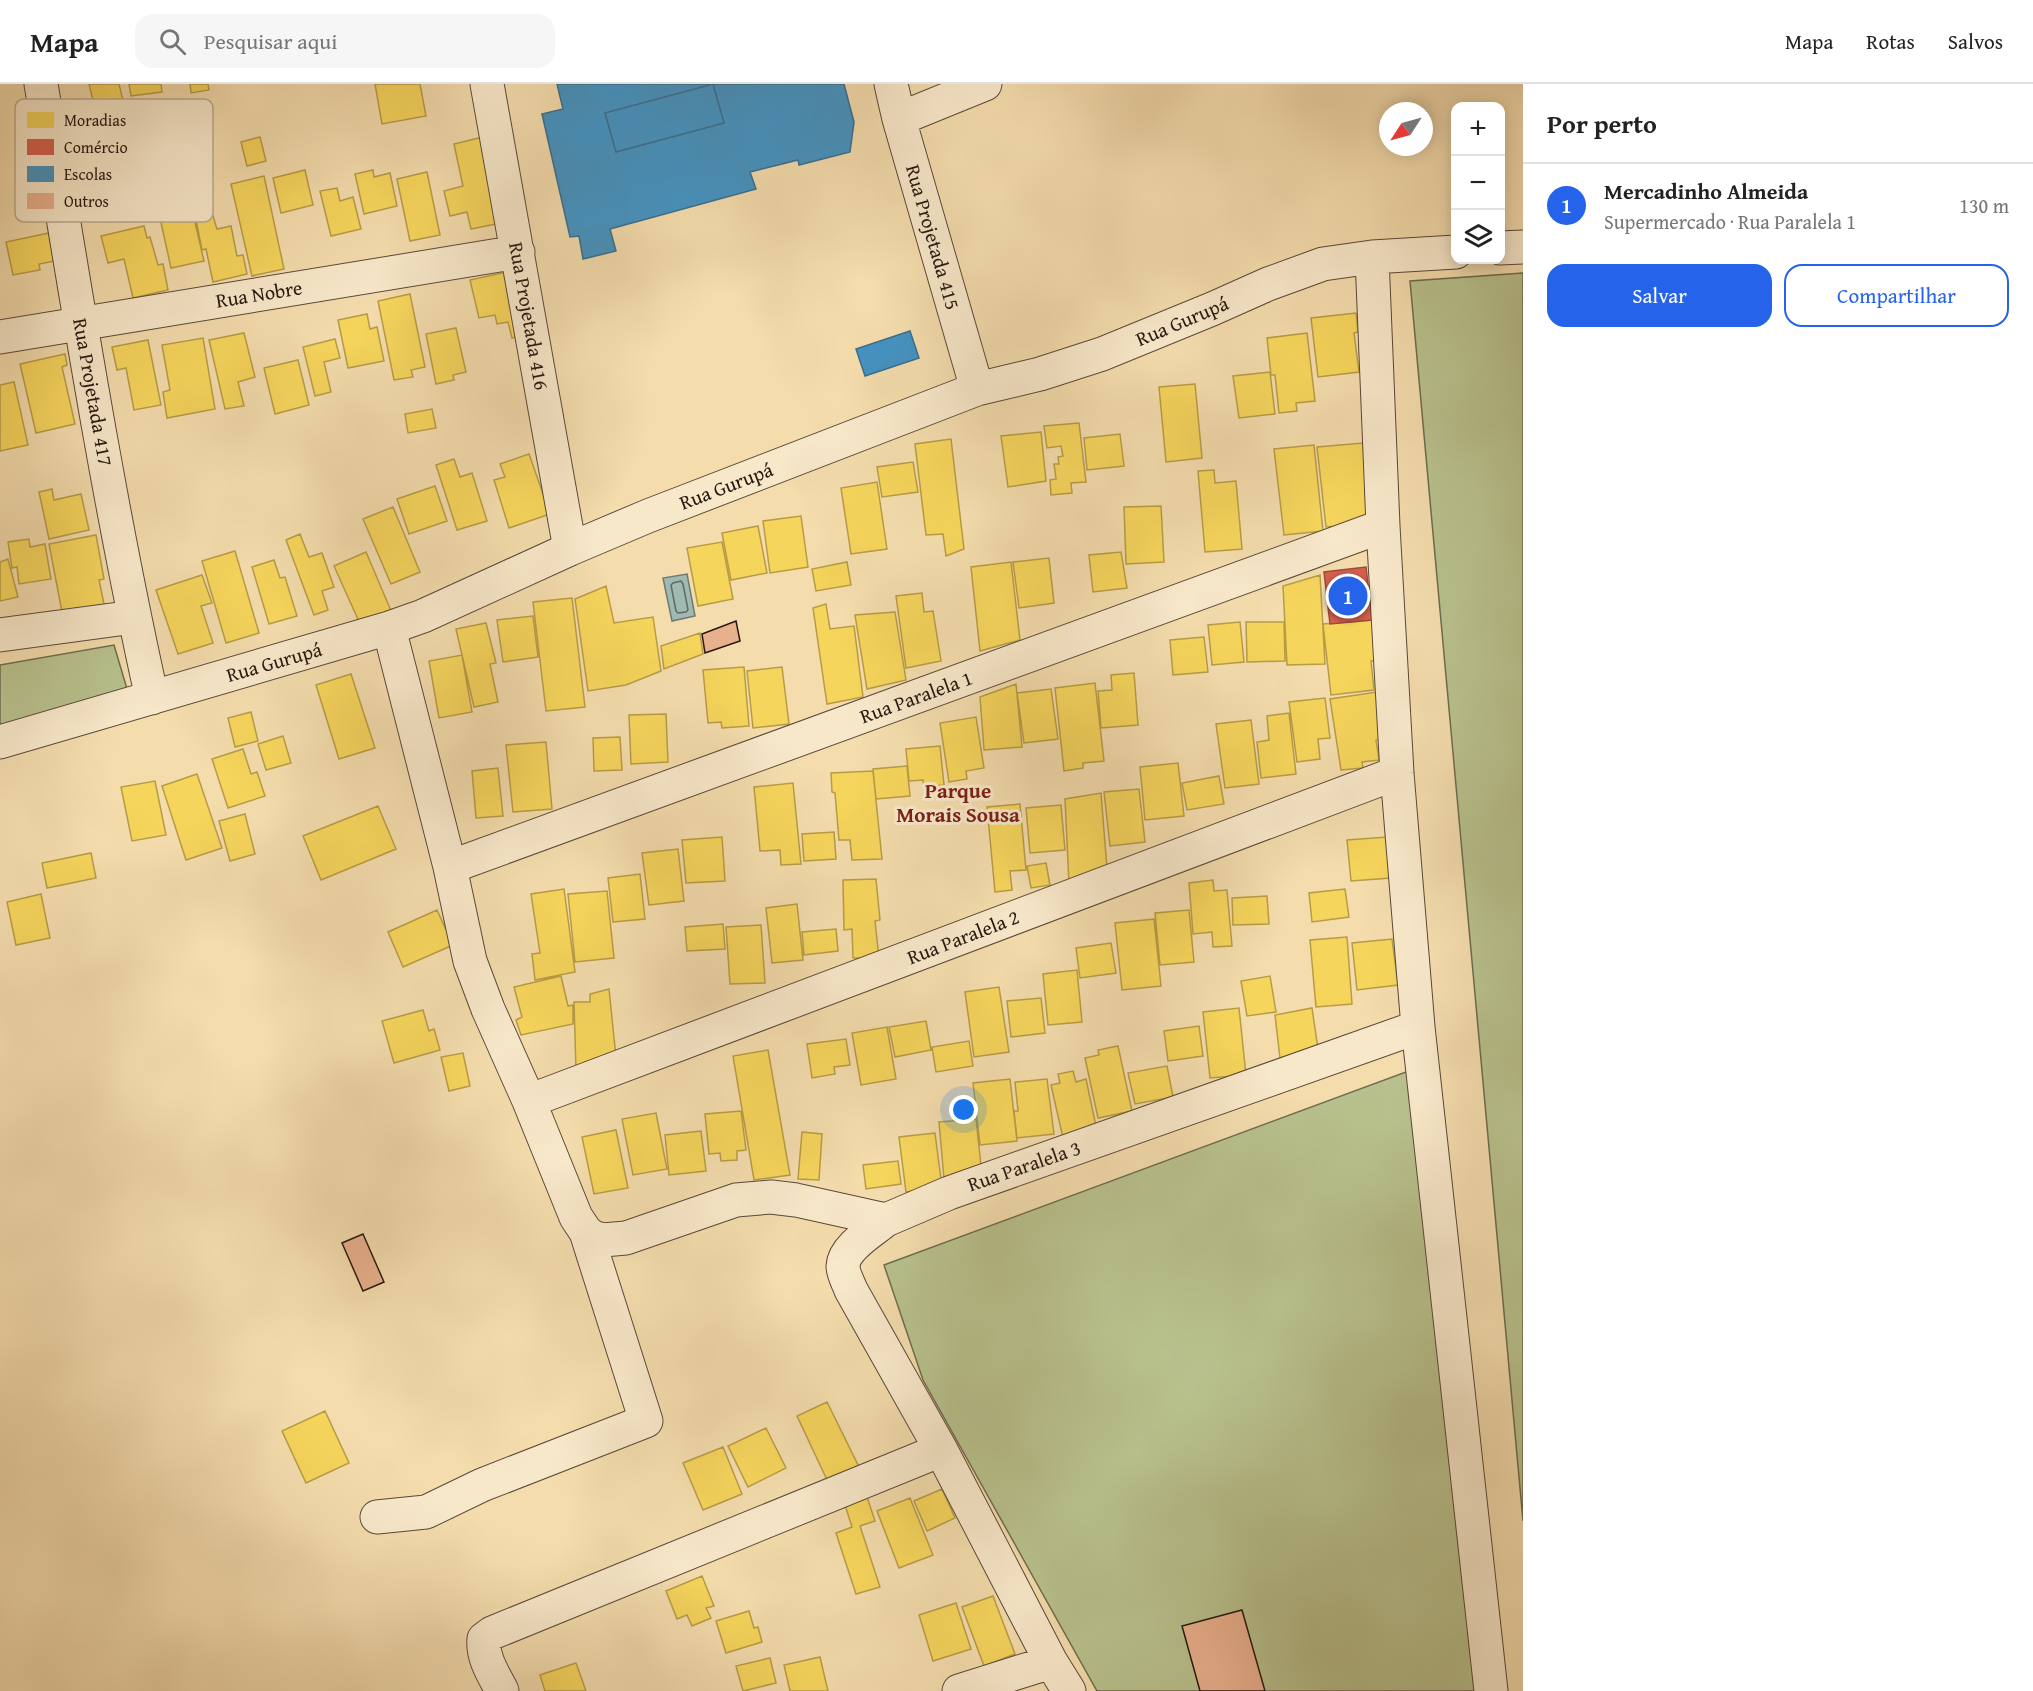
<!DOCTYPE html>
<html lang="pt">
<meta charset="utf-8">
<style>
body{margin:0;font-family:"Gentium Book Plus",serif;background:#f6f6f6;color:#222}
.controls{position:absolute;right:18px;top:18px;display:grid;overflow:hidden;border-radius:12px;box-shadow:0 3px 15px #0003}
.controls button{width:54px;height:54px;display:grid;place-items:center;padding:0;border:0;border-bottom:2px solid #e0e0e0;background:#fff;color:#222;font:30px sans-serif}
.compass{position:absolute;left:1379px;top:18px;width:54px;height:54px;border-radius:50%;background:#fff;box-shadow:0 3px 15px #0003;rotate:234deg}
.you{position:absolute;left:964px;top:1026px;width:21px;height:21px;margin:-15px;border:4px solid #fff;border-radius:50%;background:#1a73e8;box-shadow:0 0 0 9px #1a73e833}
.badge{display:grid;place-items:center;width:39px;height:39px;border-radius:50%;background:#2563eb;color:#fff;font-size:20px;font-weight:700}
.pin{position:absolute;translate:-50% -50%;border:3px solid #fff;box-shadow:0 2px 6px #0006}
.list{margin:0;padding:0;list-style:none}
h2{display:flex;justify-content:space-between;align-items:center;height:78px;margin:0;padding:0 24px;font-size:26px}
h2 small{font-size:20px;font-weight:400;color:#767676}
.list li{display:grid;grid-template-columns:39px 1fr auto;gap:18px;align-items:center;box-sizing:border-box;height:84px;padding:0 24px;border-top:2px solid #e0e0e0}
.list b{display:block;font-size:22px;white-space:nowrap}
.list p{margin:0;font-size:20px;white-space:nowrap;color:#767676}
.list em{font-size:20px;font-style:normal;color:#767676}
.actions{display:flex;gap:12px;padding:18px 24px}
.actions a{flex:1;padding:14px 0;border:2px solid #2563eb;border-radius:18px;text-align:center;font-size:21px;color:#2563eb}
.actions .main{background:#2563eb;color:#fff}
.icon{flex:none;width:33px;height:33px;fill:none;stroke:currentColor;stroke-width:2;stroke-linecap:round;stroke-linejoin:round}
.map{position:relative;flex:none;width:1523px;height:1607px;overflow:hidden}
header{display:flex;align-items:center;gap:36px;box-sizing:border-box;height:84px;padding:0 30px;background:#fff;border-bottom:2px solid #e0e0e0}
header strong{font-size:28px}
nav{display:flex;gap:33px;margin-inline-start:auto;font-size:21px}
.search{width:420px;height:54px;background:#f6f6f6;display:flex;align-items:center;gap:15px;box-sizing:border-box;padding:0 21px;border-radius:18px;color:#767676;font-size:22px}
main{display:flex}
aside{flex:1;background:#fff}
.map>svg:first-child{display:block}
.green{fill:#b8c18d;stroke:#6e6c4f;stroke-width:1.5}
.water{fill:#9ebab2;stroke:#6e7972;stroke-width:1.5}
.homes{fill:#f6d55c;stroke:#b79c46;stroke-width:1.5}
.shops{fill:#d6604d;stroke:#a14a3b;stroke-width:1.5}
.schools{fill:#4393c3;stroke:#3a6e8e;stroke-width:1.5}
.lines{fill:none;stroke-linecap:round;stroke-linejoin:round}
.shore{stroke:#626962;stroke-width:1.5}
.building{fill:#e9b08d;stroke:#251811;stroke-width:1.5}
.minor-casing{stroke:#594938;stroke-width:35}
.minor{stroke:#f8e8ca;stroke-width:33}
.labels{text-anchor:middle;stroke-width:6;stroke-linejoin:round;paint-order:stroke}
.street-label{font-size:20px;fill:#251811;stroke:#f8e8ca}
.neighbourhood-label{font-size:21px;font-weight:bold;fill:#7a1f14;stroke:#f8e8ca}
.key{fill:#f8e8ca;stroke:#b9aa92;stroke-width:1.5}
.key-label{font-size:16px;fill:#251811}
</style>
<header>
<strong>Mapa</strong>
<div class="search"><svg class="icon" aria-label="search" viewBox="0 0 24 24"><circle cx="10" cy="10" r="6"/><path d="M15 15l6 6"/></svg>Pesquisar aqui</div>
<nav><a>Mapa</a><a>Rotas</a><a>Salvos</a></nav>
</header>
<main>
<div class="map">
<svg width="1523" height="1607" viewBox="0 0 1523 1607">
<rect width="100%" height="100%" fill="#f4dcad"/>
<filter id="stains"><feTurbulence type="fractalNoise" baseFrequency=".00333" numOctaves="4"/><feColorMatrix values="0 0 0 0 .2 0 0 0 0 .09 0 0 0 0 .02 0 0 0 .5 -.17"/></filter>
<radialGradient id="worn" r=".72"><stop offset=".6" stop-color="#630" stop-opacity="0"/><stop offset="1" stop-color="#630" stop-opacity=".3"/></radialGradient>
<!-- green -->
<path class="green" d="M1523,189V1437L1410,197Z
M114,561L130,615L0,652V581Z
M1414,985L1480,1607H1097L923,1296L884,1181Z"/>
<!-- water -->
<path class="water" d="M687,490L695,532L672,537L663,494Z"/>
<!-- homes -->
<path class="homes" d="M89,0H119L127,33L109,36L107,26L96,29Z
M129,0H161L162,8L131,12Z
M190,0H208L209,6L191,9Z
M375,0H420L426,32L382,40Z
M487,52L506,138L471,145L467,128L450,132L444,107L463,102L454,60Z
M260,53L266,77L247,82L241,58Z
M305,86L313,121L281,129L273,94Z
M373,86L374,93L390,89L397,122L364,130L355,90Z
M427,88L440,151L410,157L397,95Z
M264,92L284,185L252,192L231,100Z
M337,104L340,117L353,113L361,145L331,152L320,107Z
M192,126L204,177L171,184L160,134Z
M213,132L217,145L231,142L237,172L243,171L247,190L213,198L206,165L202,166L196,136Z
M144,142L147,154L150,153L158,181L163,180L168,206L133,214L124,175L108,179L101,152Z
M49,149L55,177L39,180L40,186L13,191L6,158Z
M511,187L526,251L512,254L508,238L497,240L495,231L479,234L470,196Z
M410,210L425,283L411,286L413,293L394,296L378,217Z
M1356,229L1358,248L1354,249L1359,288L1318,293L1311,234Z
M367,230L370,245L377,243L384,277L348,284L338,236Z
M456,244L466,288L453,291L454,296L436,300L426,250Z
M244,249L255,293L238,298L244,322L225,325L209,256Z
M1307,249L1315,317L1296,319L1297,327L1279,329L1275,291H1271L1267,254Z
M203,254L215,325L167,334L163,308L170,306L162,261Z
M335,255L340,274L324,278L331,308L315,312L303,263Z
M148,256L161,321L134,326L126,284L117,286L112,263Z
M65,270L67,281L62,283L75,340L36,349L20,280Z
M298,276L309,321L275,330L264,284Z
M1270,288L1275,330L1239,334L1233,292Z
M14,298L28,361L0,367V301Z
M1195,300L1202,374L1166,378L1159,303Z
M432,325L436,344L408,349L405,330Z
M1079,339L1086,398L1071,399L1072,409L1051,411L1050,396L1056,395L1054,380H1059L1058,373L1063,372L1061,362L1047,364L1044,342Z
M1041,348L1046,397L1008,403L1001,352Z
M1120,350L1124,382L1087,386L1084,354Z
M951,355L964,465L946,472L943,450L926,451L915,360Z
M1363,359L1372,439L1326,443L1317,363Z
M1314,361L1323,447L1284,451L1274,365Z
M529,370L550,430L509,444L494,396L505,393L500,380Z
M454,375L460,393L472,389L487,437L457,446L436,381Z
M913,378L918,408L882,413L877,383Z
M1214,386L1215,399L1236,397L1242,465L1205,468L1198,387Z
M877,398L887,465L851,470L841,404Z
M435,402L447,437L409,450L397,415Z
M52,405L54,416L81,410L89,446L49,455L39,408Z
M1161,422L1164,478L1126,480L1124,423Z
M393,423L420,488L391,500L363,435Z
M801,432L808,483L770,489L763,437Z
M758,442L767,489L731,496L722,449Z
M300,450L309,473L322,469L334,503L322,507L328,526L314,531L286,456Z
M96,451L104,495L99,496L105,525L63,533L49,460Z
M29,455L30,463L45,460L51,495L19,500L17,483L12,484L8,458Z
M722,458L733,515L698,522L687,464Z
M235,467L259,549L226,559L202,477Z
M366,468L392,529L361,542L334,482Z
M1121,468L1127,504L1093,508L1089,471Z
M1049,474L1054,519L1019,524L1013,478Z
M8,475L18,513L0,517V478Z
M274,476L280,494L285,493L297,532L269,540L252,483Z
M847,478L851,501L816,507L812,485Z
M1011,478L1020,556L980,567L971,483Z
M202,491L212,519L201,522L213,559L178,570L156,506Z
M1320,491L1325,580L1287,581L1283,502Z
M606,502L614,539L653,533L661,587L626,601L588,607L575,515Z
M922,509L924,528L933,527L941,577L906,584L896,512Z
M572,514L585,623L546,627L533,518Z
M826,520L830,545L854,542L863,613L827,620L813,524Z
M895,528L906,596L867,605L855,531Z
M533,532L538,573L503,578L497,536Z
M1372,536L1377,577H1371L1374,606L1331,611L1323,540Z
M1240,538L1244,578L1212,581L1208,541Z
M1246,538H1284L1285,577L1247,578Z
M486,539L496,579L490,580L498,618L474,623L456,545Z
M700,549L703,570L664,585L661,562Z
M1204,553L1208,588L1173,591L1170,556Z
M462,571L472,628L439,634L429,577Z
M744,583L749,642L722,644L721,638L708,639L703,586Z
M782,583L789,640L753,644L747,587Z
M1134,589L1138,641L1101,644L1098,607L1112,606L1111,591Z
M351,590L375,664L339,675L316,601Z
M1095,599L1104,677L1083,679V684L1064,687L1055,604Z
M1016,600L1022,663L984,666L980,613Z
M1051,605L1058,655L1024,659L1017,609Z
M1377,608L1383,654L1376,656L1379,676L1362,678L1363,684L1341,686L1330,615Z
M1325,614L1330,654L1318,655L1320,675L1297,678L1289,618Z
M251,628L258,657L235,663L228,634Z
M1289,629L1296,690L1261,694L1257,658L1269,656L1267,632Z
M666,630L668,678L631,680L629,631Z
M976,633L984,684L966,687L967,695L949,698L940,639Z
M1251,636L1259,700L1225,704L1216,640Z
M283,652L291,679L266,686L258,660Z
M620,653L622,686L594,687L593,654Z
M546,658L552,725L513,728L506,661Z
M940,662L944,701L924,703L923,696L909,697L906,665Z
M243,665L251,690L257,688L265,712L228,724L212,675Z
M1178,679L1184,732L1145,736L1140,683Z
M907,682L910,712L876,715L873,685Z
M498,684L503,732L476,734L472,687Z
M873,687L882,775L852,776L850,756H839L835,709L832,708L831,689Z
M197,690L222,764L186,776L162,702Z
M1219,692L1224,720L1187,726L1182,699Z
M155,697L166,751L132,757L121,703Z
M793,699L801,780L781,781L780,766L760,767L754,703Z
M1139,705L1145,758L1110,762L1104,708Z
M1101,709L1107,784L1069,800L1065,715Z
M1020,720L1026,786L1010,787L1012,806L995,808L987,723Z
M1061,721L1065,766L1030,769L1026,724Z
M378,722L396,765L321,796L303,752Z
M245,730L255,770L230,777L219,737Z
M834,748L836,775L804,777L802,750Z
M722,753L725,797L686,799L682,756Z
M1387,753L1391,794L1351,797L1347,756Z
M678,765L684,817L649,821L642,769Z
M91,769L96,794L47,804L42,779Z
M1046,779L1050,801L1031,804L1027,782Z
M640,790L645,835L613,838L608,794Z
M876,795L880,836L875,837L879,874H853L852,845L844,846L843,796Z
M1213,796L1214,807L1227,806L1232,862L1213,863L1212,848L1193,850L1189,799Z
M564,805L575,888L535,896L532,870L540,869L531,810Z
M1345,805L1349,833L1312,838L1309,809Z
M607,807L614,874L575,878L568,810Z
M41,810L50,854L16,861L7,818Z
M1267,812L1269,840L1233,841L1232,814Z
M797,820L803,876L772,879L766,824Z
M437,826L453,861L403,883L388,848Z
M1189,826L1194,878L1160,881L1155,829Z
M1154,835L1161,902L1122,906L1115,839Z
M723,840L725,865L687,867L685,843Z
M761,841L765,899L730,900L726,843Z
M836,845L838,867L804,871L802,848Z
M1347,853L1352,920L1316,923L1310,856Z
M1392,855L1398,901L1357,906L1352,859Z
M1111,859L1116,889L1080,894L1076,864Z
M1077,886L1082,938L1048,941L1043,890Z
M561,892L568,922L573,921V940L521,951L516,936L522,933L514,903Z
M1270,892L1276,928L1247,932L1241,897Z
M999,903L1009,968L974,973L965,908Z
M609,905L616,973L576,987L574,918H590V910Z
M1041,914L1045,949L1011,953L1007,917Z
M1239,924L1246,991L1210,994L1203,928Z
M1312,924L1318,965L1280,974L1275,931Z
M423,926L429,947L434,945L440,966L394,979L382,937Z
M926,937L931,966L895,973L889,943Z
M1199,942L1203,972L1168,977L1164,947Z
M887,943L896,995L861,1001L852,949Z
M846,955L850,981L834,983L835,990L812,994L807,960Z
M969,957L973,982L936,988L932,963Z
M1118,962L1132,1027L1098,1034L1085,974L1099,971L1098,966Z
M768,966L790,1091L754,1096L733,972Z
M463,969L470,1002L449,1007L441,973Z
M1167,982L1173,1013L1135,1020L1128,989Z
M1073,987L1076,998L1086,995L1097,1047L1063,1054L1051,1001L1060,999L1058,990Z
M1010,995L1017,1057L980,1061L973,999Z
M1047,995L1054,1050L1017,1054L1014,1027H1018L1015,998Z
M741,1027L746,1066L737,1067V1076L721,1077L720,1069L709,1070L705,1030Z
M656,1029L667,1085L633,1091L622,1035Z
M976,1035L982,1091L944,1095L939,1038Z
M616,1046L628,1104L594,1110L582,1053Z
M701,1047L706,1087L669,1091L665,1051Z
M802,1048L822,1050L819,1096L798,1095Z
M935,1049L942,1103L906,1108L899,1053Z
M898,1077L901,1100L866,1105L863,1081Z
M827,1318L860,1385L829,1400L797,1332Z
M325,1327L349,1379L306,1399L282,1347Z
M766,1344L786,1384L748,1403L728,1362Z
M723,1363L742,1410L703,1426L683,1379Z
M942,1405L955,1434L927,1447L914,1417Z
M867,1413L875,1437L860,1442L880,1503L856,1510L836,1449L852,1443L845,1421Z
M910,1414L933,1471L899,1484L877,1427Z
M702,1492L714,1522L706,1524L711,1534L692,1542L687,1531L677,1535L666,1507Z
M993,1512L1015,1570L984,1582L962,1523Z
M956,1519L971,1565L933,1577L919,1531Z
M749,1527L754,1544L758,1543L762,1558L726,1569L716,1537Z
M820,1573L828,1607H790L784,1581Z
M770,1574L776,1599L743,1607L736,1582Z
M576,1579L586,1607H545L540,1591Z"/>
<!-- shops -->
<path class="shops" d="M1366,483L1372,536L1330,540L1324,488Z"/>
<!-- schools -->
<path class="schools" d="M557,0H844L854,38L850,68L799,81L798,76L750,88L756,105L610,145L616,167L583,175L579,152L570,153L542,30L563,25Z
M713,0L724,39L616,68L605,29Z
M910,247L919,274L865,292L856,265Z"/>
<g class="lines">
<!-- shore -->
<path class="shore" d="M681,497L683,500L688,526L686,528L678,529L676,527L671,501L673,499Z"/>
</g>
<!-- building -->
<path class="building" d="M736,537L740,557L705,569L702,550Z
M363,1150L384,1198L363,1207L342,1159Z
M1242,1526L1265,1607H1200L1182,1542Z"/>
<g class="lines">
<defs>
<path id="minor" d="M41,0C75,205 107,411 152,614
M487,0L570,465
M891,0L899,35L977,305
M899,35L985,0
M1500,164L1523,163
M1372,173L1383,442L1397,689L1418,943L1491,1607
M0,253L518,168
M389,544L450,783L470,877L488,925L529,1017L576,1133L586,1148L593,1153L603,1156L626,1154L736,1116L771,1113L796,1116L886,1136L949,1109L1418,943
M0,551L134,533
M0,658L389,544L423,532L570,465L648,432L977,305L1040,290L1102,270L1212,225L1268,200L1323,180L1372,173L1456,168
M450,783L1383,442
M529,1017L1397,689
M886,1136C873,1147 844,1163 843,1182C843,1190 848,1198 851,1206L941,1366L1051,1578L1069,1607
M377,1433L426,1428L482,1401L646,1337L586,1148
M502,1607C494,1591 482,1574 484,1555L492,1549L941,1366
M959,1607L1051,1578"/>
</defs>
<!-- minor casing -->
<use href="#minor" class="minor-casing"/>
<!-- minor -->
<use href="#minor" class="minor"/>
</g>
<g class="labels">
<!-- street labels -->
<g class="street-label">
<text transform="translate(933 153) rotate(74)" y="7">Rua Projetada 415</text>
<text transform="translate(259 210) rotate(-9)" y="7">Rua Nobre</text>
<text transform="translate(529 232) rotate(80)" y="7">Rua Projetada 416</text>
<text transform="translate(1182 237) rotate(-23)" y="7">Rua Gurupá</text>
<text transform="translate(93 308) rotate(80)" y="7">Rua Projetada 417</text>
<text transform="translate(726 402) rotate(-21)" y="7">Rua Gurupá</text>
<text transform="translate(274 578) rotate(-16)" y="7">Rua Gurupá</text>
<text transform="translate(916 613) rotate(-20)" y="7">Rua Paralela 1</text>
<text transform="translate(963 853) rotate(-21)" y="7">Rua Paralela 2</text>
<text transform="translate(1024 1082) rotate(-19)" y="7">Rua Paralela 3</text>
</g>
<!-- neighbourhood labels -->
<g class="neighbourhood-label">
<text x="958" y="714">Parque<tspan x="958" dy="24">Morais Sousa</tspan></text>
</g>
</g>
<!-- legend -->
<rect x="15" y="15" width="198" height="123" rx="9" class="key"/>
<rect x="27" y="28" width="27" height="16" fill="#f6d55c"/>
<rect x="27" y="55" width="27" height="16" fill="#d6604d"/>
<rect x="27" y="82" width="27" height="16" fill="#4393c3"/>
<rect x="27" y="109" width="27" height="16" fill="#e9b08d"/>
<g class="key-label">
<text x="64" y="42">Moradias</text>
<text x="64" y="69">Comércio</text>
<text x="64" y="96">Escolas</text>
<text x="64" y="123">Outros</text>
</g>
<rect width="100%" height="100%" filter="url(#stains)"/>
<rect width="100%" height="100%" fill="url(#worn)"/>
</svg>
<div class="controls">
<button>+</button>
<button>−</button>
<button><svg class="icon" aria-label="layers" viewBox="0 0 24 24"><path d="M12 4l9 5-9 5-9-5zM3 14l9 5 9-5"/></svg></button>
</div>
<svg class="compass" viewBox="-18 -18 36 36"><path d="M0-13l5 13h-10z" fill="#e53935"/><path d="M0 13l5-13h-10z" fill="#767676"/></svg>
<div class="you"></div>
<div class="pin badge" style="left:1348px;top:512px">1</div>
</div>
<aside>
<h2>Por perto<small></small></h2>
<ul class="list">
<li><span class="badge">1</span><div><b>Mercadinho Almeida</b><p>Supermercado · Rua Paralela 1</p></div><em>130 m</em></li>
</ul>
<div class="actions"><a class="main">Salvar</a><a>Compartilhar</a></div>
</aside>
</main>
